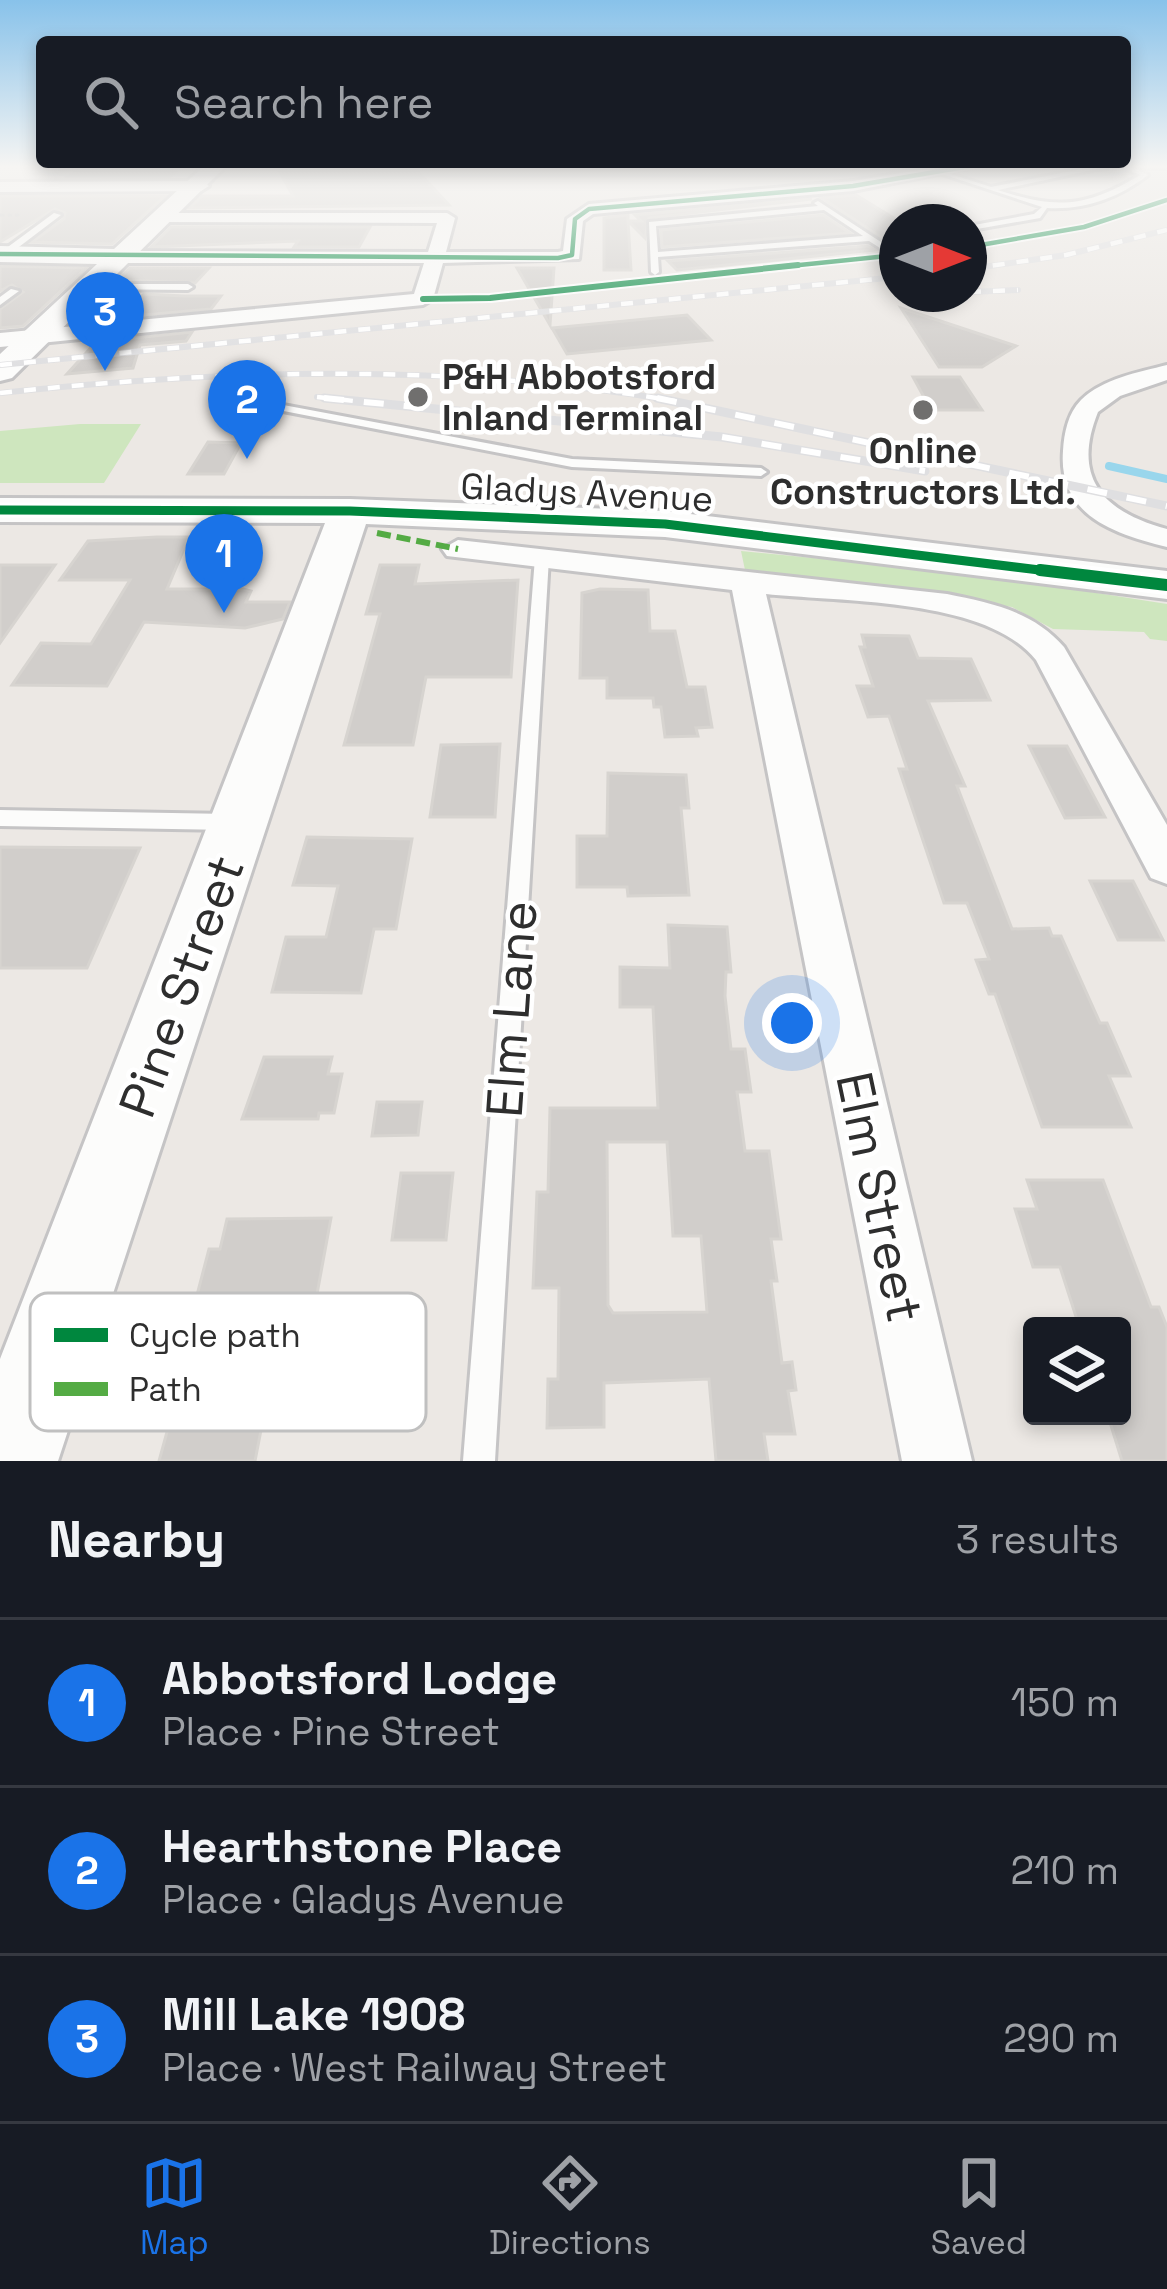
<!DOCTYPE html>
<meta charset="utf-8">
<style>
body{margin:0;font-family:"Space Grotesk",sans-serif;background:#242831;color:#f1f3f6}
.controls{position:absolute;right:36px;bottom:36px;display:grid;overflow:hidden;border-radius:12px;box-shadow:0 6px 18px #0003}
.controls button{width:108px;height:108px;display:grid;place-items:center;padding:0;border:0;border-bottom:3px solid #363941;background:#171b24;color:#f1f3f6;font:60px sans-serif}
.compass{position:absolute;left:879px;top:204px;width:108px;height:108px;border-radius:50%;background:#171b24;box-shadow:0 6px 18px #0003;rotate:90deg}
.you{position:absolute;left:792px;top:1023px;width:42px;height:42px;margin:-30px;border:9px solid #fff;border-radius:50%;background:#1a73e8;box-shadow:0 0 0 18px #1a73e833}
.badge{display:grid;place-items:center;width:78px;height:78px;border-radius:50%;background:#1a73e8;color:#fff;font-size:39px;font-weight:700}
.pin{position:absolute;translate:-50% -99px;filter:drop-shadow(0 3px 6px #0008)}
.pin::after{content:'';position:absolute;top:63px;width:42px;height:36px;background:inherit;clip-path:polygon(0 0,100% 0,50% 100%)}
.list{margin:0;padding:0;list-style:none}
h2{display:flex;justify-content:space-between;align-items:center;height:156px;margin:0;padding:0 48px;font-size:51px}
h2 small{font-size:39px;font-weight:400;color:#9ea1a6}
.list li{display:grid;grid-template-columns:78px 1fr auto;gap:36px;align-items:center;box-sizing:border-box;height:168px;padding:0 48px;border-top:3px solid #363941}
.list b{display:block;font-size:45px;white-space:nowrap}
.list p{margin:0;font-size:39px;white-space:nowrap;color:#9ea1a6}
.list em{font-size:39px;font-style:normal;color:#9ea1a6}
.icon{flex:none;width:66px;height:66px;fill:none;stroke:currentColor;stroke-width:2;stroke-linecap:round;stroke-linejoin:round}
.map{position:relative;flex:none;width:1167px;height:1461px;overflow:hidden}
.search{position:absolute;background:#171b24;box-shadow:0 6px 18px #0003;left:36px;right:36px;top:36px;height:132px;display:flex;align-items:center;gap:30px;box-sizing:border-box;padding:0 42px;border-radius:12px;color:#9ea1a6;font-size:45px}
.sheet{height:660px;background:#171b24}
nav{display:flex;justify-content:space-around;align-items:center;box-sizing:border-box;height:168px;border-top:3px solid #363941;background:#171b24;font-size:33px;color:#9ea1a6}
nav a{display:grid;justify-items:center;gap:6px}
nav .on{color:#1a73e8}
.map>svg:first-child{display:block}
.green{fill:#cee6be}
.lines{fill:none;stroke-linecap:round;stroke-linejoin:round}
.stream{stroke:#99d6ec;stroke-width:8}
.building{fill:#d1cecb;stroke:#d7d4d0;stroke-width:3;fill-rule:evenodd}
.lane-casing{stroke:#c5c4c5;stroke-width:6}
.street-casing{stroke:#c5c4c5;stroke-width:6}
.secondary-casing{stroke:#c5c4c5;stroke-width:6}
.path{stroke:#c9c9c8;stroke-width:3;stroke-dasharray:4.5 3;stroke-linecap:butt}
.lane{fill:#fcfcfb;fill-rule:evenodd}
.street{fill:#fcfcfb;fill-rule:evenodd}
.secondary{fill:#fcfcfb;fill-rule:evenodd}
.rail-far1-casing{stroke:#dfdfe1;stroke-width:6}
.rail-casing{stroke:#dfdfe1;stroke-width:9}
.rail-far1{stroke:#fff;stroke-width:4.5;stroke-dasharray:12;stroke-linecap:butt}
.rail{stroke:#fff;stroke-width:6;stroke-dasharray:20;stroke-linecap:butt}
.quiet{stroke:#54ab44;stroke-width:6;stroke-dasharray:14 6;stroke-linecap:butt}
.cycleway-far3-casing{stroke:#fff;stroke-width:8}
.cycleway-far2-casing{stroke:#fff;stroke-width:10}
.cycleway-far1-casing{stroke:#fff;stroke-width:15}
.cycleway-casing{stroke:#fff;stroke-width:20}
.cycleway-far3{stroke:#00873e;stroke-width:4.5}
.cycleway-far2{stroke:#00873e;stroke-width:6}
.cycleway-far1{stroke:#00873e;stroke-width:9}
.cycleway{stroke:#00873e;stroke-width:12}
.poi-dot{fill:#706f6e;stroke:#fff;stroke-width:4.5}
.labels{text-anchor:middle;stroke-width:9;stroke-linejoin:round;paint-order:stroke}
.far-poi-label{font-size:36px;font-weight:bold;fill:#2e2e2e;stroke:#fff;text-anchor:start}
.far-street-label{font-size:36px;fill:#2e2e2e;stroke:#fff}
.near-street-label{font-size:51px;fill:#2e2e2e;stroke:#fff}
.key{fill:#fff;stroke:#c0c0c0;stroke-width:3}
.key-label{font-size:33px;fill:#2e2e2e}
</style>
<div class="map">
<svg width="1167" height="1461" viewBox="0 0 1167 1461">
<rect width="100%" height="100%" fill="#ece8e4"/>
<!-- green -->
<path class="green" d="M80,424H141L104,483H0V431Z
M741,551L977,574L1167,604V641L1150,639L1144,632L1053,629L1012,607L745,570Z"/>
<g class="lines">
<!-- stream -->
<path class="stream" d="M1109,466L1167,479"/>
</g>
<!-- building -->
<path class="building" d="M86,165H183L170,177H68Z
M276,165H412L449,205L189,208L202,196H293Z
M856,195L897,220V248L822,198Z
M0,196H165L112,244L32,242L64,219L65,213L55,209L0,242Z
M812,199L649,218L645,238L628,221L631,270H604V218L628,215V221H641L635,215Z
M823,215L850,233L662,247L661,230Z
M171,227H370L359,247H294L298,241L151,247Z
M868,246L875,250L677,270L668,261Z
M0,266L86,268L23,326L0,328V309L23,292L12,285L0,291Z
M130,268H209L195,283L118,280Z
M517,268H554L550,325Z
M144,294L184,296H221L211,309L122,317Z
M901,308L1016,346L982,367H939Z
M687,315L711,340L567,354L552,328Z
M192,332L186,341L140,345L133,368L67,374L96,342Z
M913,377H960L982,410H931Z
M208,442L241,443L224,474H188Z
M157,537H189L167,589H243L251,591L246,602H290L283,619L245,628L144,622L107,686L12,685L41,643L91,644L130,580H60L88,541Z
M0,565H55L0,643Z
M380,565H419L415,584L518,580L511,677H426L413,745H344L380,614H366Z
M600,589L648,590L650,631H675L687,687H705L712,727L696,728L698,736L665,737L661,707H654L653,698H607V678H580L582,593Z
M862,635L909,636L918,658L971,659L990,700L928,701L965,786H957L1012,929L1049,928L1052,936H1061L1100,1023H1107L1130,1076H1109L1131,1127H1042L995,994H989L976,960L989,959L967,903H944L899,769H907L889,716L868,717L857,686H873L860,647H865Z
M500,744L495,817H430L441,745Z
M1029,746H1067L1105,817L1065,818Z
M608,773L686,775L689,808H681L689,895L628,896L627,887H577V836H607Z
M307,837L412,839L396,929H374L361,993L272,992L286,937H326L338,886L293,885Z
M0,847L140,848L87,968H0Z
M1090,881H1133L1163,940H1118Z
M668,925L727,927L731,972H726L725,996L731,1049H745L751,1092H737L745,1151H769L781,1239H771L777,1281H771L782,1363L792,1362L796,1390L788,1391L795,1434H764L768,1461H716L709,1379L604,1383V1427L547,1428L548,1379H558L559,1288H533L537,1192H548L550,1108H658L653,1007H620V967L670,968ZM607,1142H667L673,1236H701L707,1312L613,1313L608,1305Z
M264,1057H332L328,1074H342L334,1113H319L318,1119H242Z
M377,1102H422L418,1135L372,1136Z
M401,1173H453L446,1240H392Z
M1027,1180H1103L1151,1307H1159L1167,1327V1461H1122L1108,1416H1122V1326H1079L1060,1267H1033L1015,1209H1037Z
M331,1218L317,1294L197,1295L209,1249H220L227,1219Z
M277,1348L255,1461H159L170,1421H177L194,1350Z"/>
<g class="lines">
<defs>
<path id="lane" d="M1102,165H1116L998,190C1057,210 1087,207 1140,175L1119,165H1167V168H1135L1148,175C1118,198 1086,210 1047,208L1040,218L977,229L974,225L1034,214L1042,207L936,172L941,171L991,187Z
M818,201L887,246L880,248L869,241L658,257L659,272L655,275L651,272L649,222L818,206L814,203ZM824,210L863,236L658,252L656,226Z
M54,213L61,215L7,256H1V252Z
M91,284H188L193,287L188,290L88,289Z
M11,289L19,291L0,305V297Z
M246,398L572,459L761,468L767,472L761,476L572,467L242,403V399Z
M542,554L549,558L495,1461H463L535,558Z
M0,810L229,814L236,816L239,822L236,828L229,830L0,826Z"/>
<path id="street" d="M949,165H983L853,191L593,214L583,221L579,259L443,263L433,299L423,305L0,347V333L414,294L424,263H124L115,257L124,251L428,252L437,223L160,222L166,213H447L455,218L446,252H558L563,251L567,219L589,204L853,181Z
M0,182L201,181L209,186L201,191L0,192Z
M1167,365V380L1120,396L1098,412C1071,479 1104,512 1167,529V547C1115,534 1058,516 1063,451C1064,433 1068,413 1081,400C1102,379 1139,372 1167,365Z
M458,540L947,594C991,603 1033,611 1064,647L1167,825V884L1151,878L1036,660C987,598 841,602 766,594L972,1461H902L732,590L447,556L442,549Z"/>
<path id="secondary" d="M205,165H227L12,378L0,381V354L97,264L0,262V246L114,249Z
M0,498L350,499L665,511L1167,571V599L665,537L366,524L58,1461H0V1359L325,523L0,522Z"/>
</defs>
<!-- lane casing -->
<use href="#lane" class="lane-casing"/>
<!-- street casing -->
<use href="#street" class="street-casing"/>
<!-- secondary casing -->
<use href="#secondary" class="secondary-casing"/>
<!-- path -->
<path class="path" d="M0,215H20"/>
<!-- lane -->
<use href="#lane" class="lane"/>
<!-- street -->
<use href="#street" class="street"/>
<!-- secondary -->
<use href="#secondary" class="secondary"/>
<defs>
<path id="rail-far1" d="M969,269L1066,255L1167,230
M969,292L1018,290
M0,365L897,277
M0,393C227,369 450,363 675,401
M317,397L354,401"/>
<path id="rail" d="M324,398L722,437L925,471
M657,398L1167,506"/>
</defs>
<!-- rail-far1 casing -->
<use href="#rail-far1" class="rail-far1-casing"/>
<!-- rail casing -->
<use href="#rail" class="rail-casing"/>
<!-- rail-far1 -->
<use href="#rail-far1" class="rail-far1"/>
<!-- rail -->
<use href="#rail" class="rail"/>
<!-- quiet -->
<path class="quiet" d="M377,533L458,549"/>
<defs>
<path id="cycleway-far3" d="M969,247L1084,227L1167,200
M0,254L558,258L572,255L575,219L589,209L853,186L976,165
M770,268L897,255"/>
<path id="cycleway-far2" d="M423,299L490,298L798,265"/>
<path id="cycleway-far1" d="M0,510L350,511L665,524L1064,573"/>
<path id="cycleway" d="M1040,570L1167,585"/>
</defs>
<!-- cycleway-far3 casing -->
<use href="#cycleway-far3" class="cycleway-far3-casing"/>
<!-- cycleway-far2 casing -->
<use href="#cycleway-far2" class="cycleway-far2-casing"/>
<!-- cycleway-far1 casing -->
<use href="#cycleway-far1" class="cycleway-far1-casing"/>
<!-- cycleway casing -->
<use href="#cycleway" class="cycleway-casing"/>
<!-- cycleway-far3 -->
<use href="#cycleway-far3" class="cycleway-far3"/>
<!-- cycleway-far2 -->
<use href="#cycleway-far2" class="cycleway-far2"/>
<!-- cycleway-far1 -->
<use href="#cycleway-far1" class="cycleway-far1"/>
<!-- cycleway -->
<use href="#cycleway" class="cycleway"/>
</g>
<!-- sky -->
<linearGradient id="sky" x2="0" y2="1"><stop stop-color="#88c2ea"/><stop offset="0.45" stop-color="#f6f5f3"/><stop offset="1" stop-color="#f6f5f3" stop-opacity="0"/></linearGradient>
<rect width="1167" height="370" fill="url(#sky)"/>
<!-- markers -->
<g class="poi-dot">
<circle cx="418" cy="397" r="12"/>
<circle cx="923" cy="410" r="12"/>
</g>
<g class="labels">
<!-- far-poi labels -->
<g class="far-poi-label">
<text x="442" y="389">P&amp;H Abbotsford<tspan x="442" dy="41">Inland Terminal</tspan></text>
<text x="923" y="463" text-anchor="middle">Online<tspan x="923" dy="41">Constructors Ltd.</tspan></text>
</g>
<!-- far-street labels -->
<g class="far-street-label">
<text transform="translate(587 492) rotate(3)" y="13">Gladys Avenue</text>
</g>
<!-- near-street labels -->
<g class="near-street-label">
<text transform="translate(181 986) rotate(-70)" y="18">Pine Street</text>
<text transform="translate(511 1009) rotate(-86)" y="18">Elm Lane</text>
<text transform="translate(880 1197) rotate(78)" y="18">Elm Street</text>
</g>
</g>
<!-- legend -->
<rect x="30" y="1293" width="396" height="138" rx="18" class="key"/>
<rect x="54" y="1328" width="54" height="14" fill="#00873e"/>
<rect x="54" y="1382" width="54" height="14" fill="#54ab44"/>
<g class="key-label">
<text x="129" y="1347">Cycle path</text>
<text x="129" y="1401">Path</text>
</g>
</svg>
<div class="controls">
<button><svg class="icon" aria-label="layers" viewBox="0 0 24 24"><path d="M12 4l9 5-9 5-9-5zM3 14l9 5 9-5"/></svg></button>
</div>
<svg class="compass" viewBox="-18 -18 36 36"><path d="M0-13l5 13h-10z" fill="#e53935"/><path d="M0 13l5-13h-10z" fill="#9ea1a6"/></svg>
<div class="you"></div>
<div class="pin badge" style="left:224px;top:613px">1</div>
<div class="pin badge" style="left:247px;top:459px">2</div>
<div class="pin badge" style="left:105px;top:371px">3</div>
<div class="search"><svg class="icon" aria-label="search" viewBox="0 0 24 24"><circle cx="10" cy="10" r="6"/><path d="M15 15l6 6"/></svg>Search here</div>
</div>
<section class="sheet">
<h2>Nearby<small>3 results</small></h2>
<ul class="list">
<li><span class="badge">1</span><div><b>Abbotsford Lodge</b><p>Place · Pine Street</p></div><em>150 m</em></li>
<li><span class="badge">2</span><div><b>Hearthstone Place</b><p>Place · Gladys Avenue</p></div><em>210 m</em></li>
<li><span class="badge">3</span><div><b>Mill Lake 1908</b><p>Place · West Railway Street</p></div><em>290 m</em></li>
</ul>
</section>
<nav>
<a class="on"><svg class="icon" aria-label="map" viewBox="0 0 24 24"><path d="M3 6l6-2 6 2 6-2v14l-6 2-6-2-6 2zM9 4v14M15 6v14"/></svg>Map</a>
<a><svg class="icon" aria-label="directions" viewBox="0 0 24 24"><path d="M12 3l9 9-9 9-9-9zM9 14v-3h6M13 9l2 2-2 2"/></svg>Directions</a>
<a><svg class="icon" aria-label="saved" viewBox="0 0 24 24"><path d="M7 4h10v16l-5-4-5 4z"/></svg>Saved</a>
</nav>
